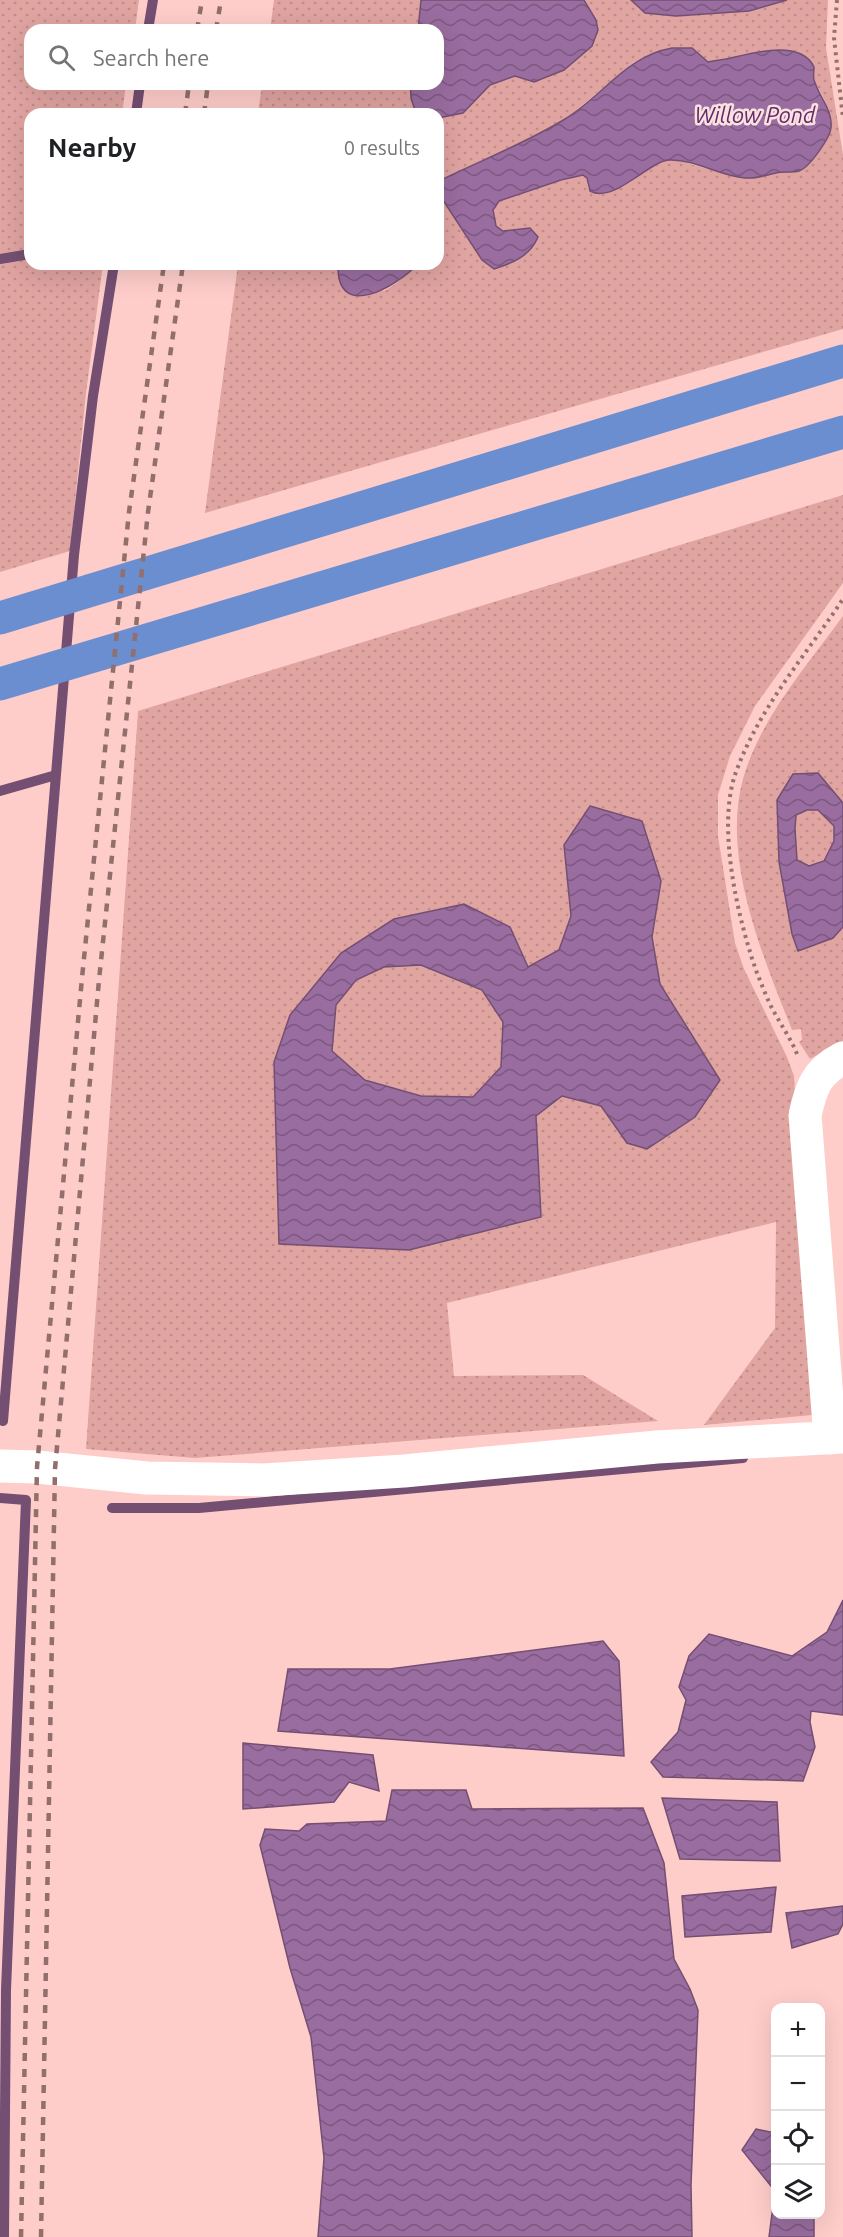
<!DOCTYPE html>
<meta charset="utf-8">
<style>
body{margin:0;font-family:Ubuntu,sans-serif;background:#f2f2f2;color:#202124}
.controls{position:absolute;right:18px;bottom:18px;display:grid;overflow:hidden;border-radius:12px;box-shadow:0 6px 24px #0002}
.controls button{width:54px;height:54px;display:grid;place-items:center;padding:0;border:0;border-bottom:2px solid #e0e0e0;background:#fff;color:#202124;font:30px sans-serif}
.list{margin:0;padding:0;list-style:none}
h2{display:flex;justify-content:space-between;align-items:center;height:78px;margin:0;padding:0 24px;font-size:26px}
h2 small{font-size:20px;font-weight:400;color:#757577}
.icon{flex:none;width:33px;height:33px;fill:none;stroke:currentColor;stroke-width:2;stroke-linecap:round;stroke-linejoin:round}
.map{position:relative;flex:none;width:843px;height:2237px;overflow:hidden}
.search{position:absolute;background:#fff;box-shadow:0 6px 24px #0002;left:24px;top:24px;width:420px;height:66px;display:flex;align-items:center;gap:15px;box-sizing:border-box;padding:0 21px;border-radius:18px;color:#757577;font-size:22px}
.panel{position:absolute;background:#fff;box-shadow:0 6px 24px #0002;left:24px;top:108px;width:420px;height:162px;border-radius:18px}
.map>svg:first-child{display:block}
.grass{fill:url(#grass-dots);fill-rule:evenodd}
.water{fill:url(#water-waves);stroke:#744f72;stroke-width:1.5;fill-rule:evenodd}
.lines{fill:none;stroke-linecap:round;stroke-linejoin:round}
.stream{stroke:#744f72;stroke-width:10}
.path{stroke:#95716f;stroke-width:4;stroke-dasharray:3 4.5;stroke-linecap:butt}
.street{stroke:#fff;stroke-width:33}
.highway{stroke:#6a8ed0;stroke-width:33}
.rail{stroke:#926f6d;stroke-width:4.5;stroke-dasharray:8 8;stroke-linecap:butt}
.labels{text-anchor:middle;stroke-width:5;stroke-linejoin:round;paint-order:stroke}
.water-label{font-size:22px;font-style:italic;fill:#622b6b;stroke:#fae1df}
</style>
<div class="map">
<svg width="843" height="2237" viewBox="0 0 843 2237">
<defs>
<pattern id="grass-dots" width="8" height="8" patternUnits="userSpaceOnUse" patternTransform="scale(1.5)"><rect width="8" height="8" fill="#e0a4a1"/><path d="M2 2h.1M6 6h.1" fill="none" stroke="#c08c89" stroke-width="1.8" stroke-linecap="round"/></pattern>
<pattern id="water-waves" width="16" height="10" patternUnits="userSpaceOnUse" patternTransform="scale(1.5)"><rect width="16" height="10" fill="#996d9f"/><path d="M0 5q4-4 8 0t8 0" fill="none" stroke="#7c5880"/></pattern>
</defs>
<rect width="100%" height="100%" fill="#fecdca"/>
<!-- grass -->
<path class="grass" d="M0,0H139L135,30H30V84H126L122,114H30V264H103L86,393L70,551L0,572Z
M274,0H421L418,30H270Z
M585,0H631L639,9L676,16L749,11L787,0H828L826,48L843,155V329L205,513L238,264H338V274L384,291L397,283L418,264H438V192L482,260L494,269C513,263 524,257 536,242C529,238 522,235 514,232C508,230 503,232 497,227C491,221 492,208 499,202C511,192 566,180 583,175L587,178L588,188L593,193C603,193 615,190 624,186C639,179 651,162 667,160C676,159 686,163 694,165C726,174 742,182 774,173C781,171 790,172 797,171C810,169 818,151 824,142C843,109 809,74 788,51C767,49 751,53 731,58C724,60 716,59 708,62L692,48L634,62L567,118L517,145L441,180L438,187V118L463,113L490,85L515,76L534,82L564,70L592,46L596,20Z
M262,84H411C410,96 411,104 418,114H258Z
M843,495V583L755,706L730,756L718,795V836L735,943L744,969L787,1057L794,1076L812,1415L704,1425L775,1328L776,1222L447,1303L454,1376L583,1375L658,1421L195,1458L86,1449L138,711ZM564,845L661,881L652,937L660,984L720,1080L627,1143L601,1106L562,1096L536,1116L541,1217L280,1244L274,1061L290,1015L341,953L510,927L528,967L559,950L571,916Z
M843,616V803L818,773L777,800L779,862L792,934L833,938L843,927V1041L810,1059L799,1042L802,1040L801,1029L792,1030C763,957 721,858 743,779C760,718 807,666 843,616Z
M807,810H818L834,826V841L824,861L809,866L797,860L795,829L796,815Z
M421,965L482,990L503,1022L501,1067L473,1097L421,1096L365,1079L332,1051L336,1005L356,980L384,966Z"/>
<!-- water -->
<path class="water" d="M421,0H584L596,20L598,30L592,46L564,70L534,82L515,76L490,85L463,113L438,118V114H418C411,104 410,96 411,84H438V30H418Z
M631,0H787L749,11L676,16L645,13Z
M672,48H692L708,62C716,60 723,60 731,58C752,53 801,39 814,67C814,71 813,76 814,80C819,97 833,110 831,128C830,138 809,168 799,171C792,173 783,171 776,173C766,175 756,179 745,178C719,176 695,159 669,160C649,161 614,204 590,191L587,178L583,175L561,180L499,201L493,210L496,226L503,231L530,228L538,237C530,256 513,263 494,269L482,260L439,194L438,187L441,180C482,160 526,143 565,119C603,96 626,56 672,48Z
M338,264H418C397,286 336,323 338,264Z
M818,773L843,803V927L833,938L798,951L792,934L779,862L777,800L793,774ZM807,810H818L834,826V841L824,861L809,866L797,860L795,829L796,815Z
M590,806L642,821L661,881L652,937L660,984L720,1080L695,1117L647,1149L627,1143L601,1106L562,1096L536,1116L541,1217L409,1250L279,1244L274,1062L290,1015L341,953L394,919L464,904L510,927L528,967L559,950L571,916L564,845ZM421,965L482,990L503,1022L501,1067L473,1097L421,1096L365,1080L332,1051L336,1005L356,980L384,967Z
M843,1600V1715L811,1711L810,1722L815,1747L803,1781L663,1777L651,1762L678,1732L686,1700L679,1687L689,1656L709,1634L792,1656L827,1632Z
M603,1641L619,1661L624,1756L278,1731L288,1669H390Z
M243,1743L373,1755L379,1791L349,1782L334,1802L243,1809Z
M392,1790H466L472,1809L643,1808L664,1863L674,1959L690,1989L698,2010L691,2185L692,2237H318L324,2158L311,2037L290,1968L260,1845L265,1829L299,1831L307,1824L386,1821Z
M662,1798L777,1802L780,1861L680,1859Z
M776,1887L771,1932L685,1937L682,1896Z
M843,1906V1924L838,1934L792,1948L786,1913Z
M756,2129L775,2133L776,2214L814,2215V2237H769L775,2191L742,2150Z"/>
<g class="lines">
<!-- stream -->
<path class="stream" d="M148,30L153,0
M136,114L140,84
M0,259L30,254
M0,791L56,775
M3,1421L74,555L93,396L114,264
M0,1498L26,1500L6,1990L4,2237
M112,1508H199L743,1458"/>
<!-- path -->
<path class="path" d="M837,0L834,38L843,118
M797,1054C791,1039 781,1025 773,1010C767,999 762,985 757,973C738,920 716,826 736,772C759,708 806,655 843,599"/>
<!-- street -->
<path class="street" d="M830,1438L805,1115C811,1088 816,1072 843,1058
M0,1466L37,1467L147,1478L264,1480L404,1471L657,1447L843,1437"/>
<!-- highway -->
<path class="highway" d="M0,618L843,361
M0,684L843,432"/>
<!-- rail -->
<path class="rail" d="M197,30L202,0
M216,30L221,0
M185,114L189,84
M204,114L208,84
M21,2237L37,1467L82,978L129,512L164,264
M41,2237L55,1469L99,980L148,512L183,264"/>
</g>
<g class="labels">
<!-- water labels -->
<g class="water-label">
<text x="755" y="123">Willow Pond</text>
</g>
</g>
</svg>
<div class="controls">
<button>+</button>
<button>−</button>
<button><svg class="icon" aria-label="locate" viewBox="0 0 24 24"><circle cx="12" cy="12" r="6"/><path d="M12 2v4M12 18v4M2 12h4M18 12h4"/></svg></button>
<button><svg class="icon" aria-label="layers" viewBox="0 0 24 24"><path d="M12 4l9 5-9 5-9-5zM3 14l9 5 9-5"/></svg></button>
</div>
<div class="search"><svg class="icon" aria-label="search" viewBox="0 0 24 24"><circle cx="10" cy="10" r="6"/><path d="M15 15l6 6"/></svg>Search here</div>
<section class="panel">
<h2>Nearby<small>0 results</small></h2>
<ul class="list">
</ul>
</section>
</div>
